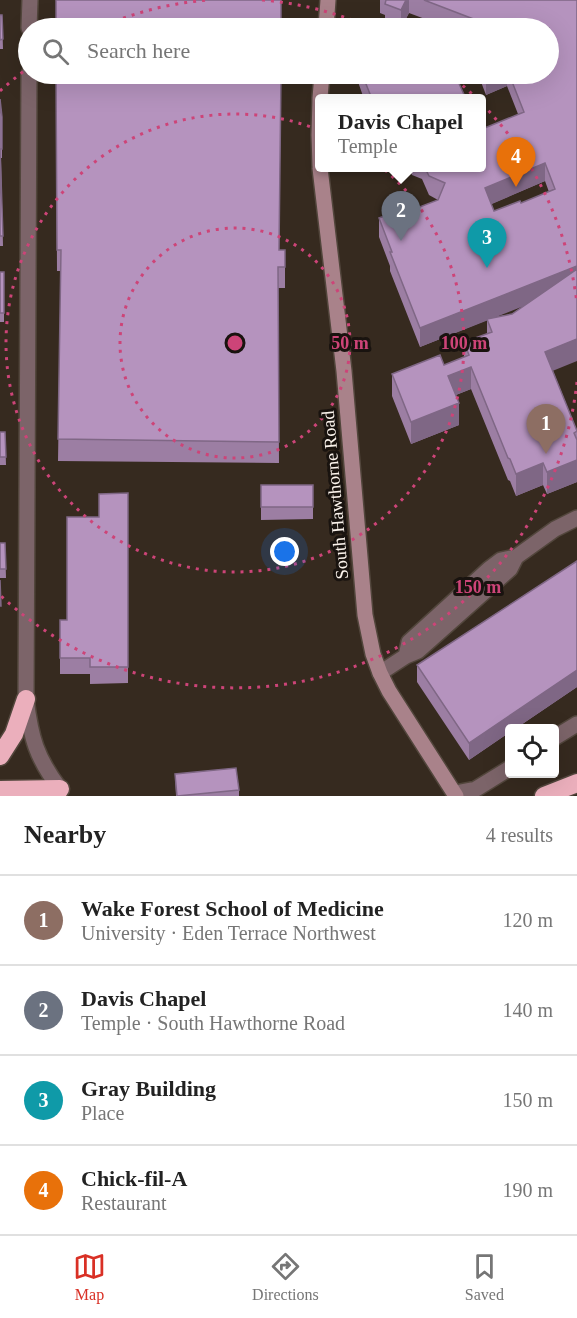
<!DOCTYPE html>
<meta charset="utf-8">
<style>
body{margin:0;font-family:"Times New Roman",serif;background:#f2f2f2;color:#222}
.controls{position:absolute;right:18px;bottom:18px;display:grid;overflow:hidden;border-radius:6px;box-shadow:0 6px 24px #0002}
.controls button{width:54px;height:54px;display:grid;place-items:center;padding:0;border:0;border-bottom:2px solid #e0e0e0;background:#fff;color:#222;font:30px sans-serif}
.you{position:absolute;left:285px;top:552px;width:21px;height:21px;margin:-15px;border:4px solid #fff;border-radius:50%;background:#1a73e8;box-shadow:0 0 0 9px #1a73e833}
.badge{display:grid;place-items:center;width:39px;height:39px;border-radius:50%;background:#d93025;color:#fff;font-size:20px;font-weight:700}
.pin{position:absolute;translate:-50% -50px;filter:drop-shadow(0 2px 3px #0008)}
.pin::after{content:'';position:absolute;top:32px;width:21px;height:18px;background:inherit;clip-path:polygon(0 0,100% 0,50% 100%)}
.popup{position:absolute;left:315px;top:94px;width:171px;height:78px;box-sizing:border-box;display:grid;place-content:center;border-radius:6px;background:#fff;filter:drop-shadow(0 2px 4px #0005);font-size:20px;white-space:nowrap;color:#767676}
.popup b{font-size:22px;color:#222}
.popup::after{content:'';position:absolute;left:50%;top:100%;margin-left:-12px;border:12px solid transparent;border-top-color:#fff}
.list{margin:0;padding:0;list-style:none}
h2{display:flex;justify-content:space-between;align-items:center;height:78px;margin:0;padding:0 24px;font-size:26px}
h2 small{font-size:20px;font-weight:400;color:#767676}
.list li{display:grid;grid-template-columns:39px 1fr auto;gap:18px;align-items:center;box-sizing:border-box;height:90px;padding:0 24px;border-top:2px solid #e0e0e0}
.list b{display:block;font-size:22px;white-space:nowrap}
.list p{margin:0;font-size:20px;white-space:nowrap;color:#767676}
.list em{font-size:20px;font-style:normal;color:#767676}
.icon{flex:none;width:33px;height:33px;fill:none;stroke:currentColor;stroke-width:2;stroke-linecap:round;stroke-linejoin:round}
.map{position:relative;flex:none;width:577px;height:796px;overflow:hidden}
.search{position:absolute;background:#fff;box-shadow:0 6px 24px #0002;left:18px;right:18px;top:18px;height:66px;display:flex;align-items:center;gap:15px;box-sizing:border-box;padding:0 21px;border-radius:33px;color:#767676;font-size:22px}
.sheet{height:438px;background:#fff}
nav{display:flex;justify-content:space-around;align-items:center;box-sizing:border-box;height:84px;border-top:2px solid #e0e0e0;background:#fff;font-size:16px;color:#767676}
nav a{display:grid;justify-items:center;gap:3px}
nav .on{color:#d93025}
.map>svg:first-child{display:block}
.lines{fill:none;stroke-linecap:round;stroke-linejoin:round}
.street-casing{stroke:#52463c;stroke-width:18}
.secondary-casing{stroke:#52463c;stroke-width:18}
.highway-casing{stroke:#52463c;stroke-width:21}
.street{stroke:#7c6469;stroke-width:15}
.secondary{stroke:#a9828a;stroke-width:15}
.highway{stroke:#ebafbc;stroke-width:18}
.wall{fill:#9c7ea3;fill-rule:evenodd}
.shaded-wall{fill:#7f6785}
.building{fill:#b593be;stroke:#7f6785;stroke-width:1.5;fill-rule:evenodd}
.ring{fill:none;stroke:#cd4478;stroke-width:3;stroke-dasharray:3 6}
.labels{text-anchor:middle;stroke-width:6;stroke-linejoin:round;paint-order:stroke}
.street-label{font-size:18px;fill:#fbf3ec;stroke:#19130f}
.centre{fill:#cd4478;stroke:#19130f;stroke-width:3}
.ring-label{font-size:18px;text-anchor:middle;font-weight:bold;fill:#cd4478;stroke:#19130f;stroke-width:6;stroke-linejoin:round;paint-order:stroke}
</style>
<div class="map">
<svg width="577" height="796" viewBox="0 0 577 796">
<rect width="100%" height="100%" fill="#362a1f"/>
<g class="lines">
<defs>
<path id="street" d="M29,28L30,0
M29,74L26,699C31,738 36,757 60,789
M406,656L409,642L489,569L501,560L516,557L555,529L577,518
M380,673L406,656L418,651L510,569L516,557
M554,738L577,724
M455,793L476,789L510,768"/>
<path id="secondary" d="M326,28L328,0
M320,98L322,74
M320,99L319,135L320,166
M320,168L344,371L365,615L373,654L380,673L389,691L456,796"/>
<path id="highway" d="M0,756L14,734L26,699
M0,790L60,789
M544,796L577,783"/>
</defs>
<!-- street casing -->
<use href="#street" class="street-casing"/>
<!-- secondary casing -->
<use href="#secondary" class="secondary-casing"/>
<!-- highway casing -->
<use href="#highway" class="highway-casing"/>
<!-- street -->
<use href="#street" class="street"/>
<!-- secondary -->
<use href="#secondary" class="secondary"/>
<!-- highway -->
<use href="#highway" class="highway"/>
</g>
<!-- wall -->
<path class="wall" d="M380,0H577L553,371L577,431V482L547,494L543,485L516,496L510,481L508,480L471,389L456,395L459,425L411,444L392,396V374L444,365L464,357V342L487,334V320L420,347L390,271V266L379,237V218L417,208L438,200L429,195L422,179L412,175L409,168H482L518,114L507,86L486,95L478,74H549V28H449L409,13L401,28H399L385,23V15L380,13ZM545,181L549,192L521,203L494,211L491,204ZM525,305L512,314L494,317Z
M0,15H2L3,49H0Z
M56,74L279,250H285V288H278L279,463L58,461L61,271H57Z
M356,74H459V84L466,99H364L356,76Z
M0,99L2,117V158H1L3,246H0Z
M0,272H4V322H0Z
M0,432H5L6,465H0Z
M261,485H313V519L261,520Z
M128,493V683L90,684V674H60V620H67L99,517Z
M0,543H5L6,578H0Z
M577,561V687L515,729H510V732L469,760L417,682V665Z
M175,774L239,790V796H176Z"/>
<!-- shaded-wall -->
<path class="shaded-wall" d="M406,0H409V13L401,28V10Z
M492,74H507V86L486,95V76Z
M545,163V181L485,207V188Z
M577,266V285L420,347V328Z
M577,339V361L545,374V352Z
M471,367V389L448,398V376Z
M459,403V425L411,444V422Z
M577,460V482L547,494V472Z
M543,463V485L516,496V474Z
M577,670V687L515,729H510V732L469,760V743Z"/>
<!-- building -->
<path class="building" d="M56,0H281V28H56Z
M386,0H406L401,10L385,4Z
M424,0H577V266L420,328L390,252H392L379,218L416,204L417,208L438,200L445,183L429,176L425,168H482V129L524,112L509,74H549V28H472L476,20ZM545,163L555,189L521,203L520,201L494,211L485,188Z
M0,15H2L3,39L0,40Z
M440,24L441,28H429Z
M56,74H281L279,250H285V267H278L279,442L58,439L61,250H57Z
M362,74H459V75L457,79L466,99H372Z
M0,99L2,117V149H0L3,236H0Z
M577,269V339L545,352L577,431L574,433L577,440V460L547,472L543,463L516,474L510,459L508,458L471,367L448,376L459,403L411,422L392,374L440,355L444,365L469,355L464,342L492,332L487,319L512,314Z
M0,272H4V313H0Z
M0,432H5L6,457H0Z
M261,485H313V507H261Z
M128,493V667H90V658H60V620H67V517H99V494Z
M0,543H5L6,569H0Z
M577,561V670L469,743L417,665Z
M0,580L1,606H0Z
M236,768L239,790L177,796L175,774Z"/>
<!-- distance rings -->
<g class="ring">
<circle cx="235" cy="343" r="115"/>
<circle cx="235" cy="343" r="229"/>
<path d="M577 382A344 344 0 0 1 0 595M0 91A344 344 0 0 1 28 68M98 28A344 344 0 0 1 208 0M262 0A344 344 0 0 1 372 28M449 74A344 344 0 0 1 577 304"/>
</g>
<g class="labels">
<!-- street labels -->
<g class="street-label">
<text transform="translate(335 495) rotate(-95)" y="6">South Hawthorne Road</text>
</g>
</g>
<circle cx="235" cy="343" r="9" class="centre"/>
<g class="ring-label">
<text x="350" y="349">50 m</text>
<text x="464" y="349">100 m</text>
<text x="478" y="593">150 m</text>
</g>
</svg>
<div class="controls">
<button><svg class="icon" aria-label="locate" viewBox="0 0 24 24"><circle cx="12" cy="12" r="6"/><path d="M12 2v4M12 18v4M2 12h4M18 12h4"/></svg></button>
</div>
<div class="you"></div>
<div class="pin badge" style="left:546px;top:454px;background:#8d6e63">1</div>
<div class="pin badge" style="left:401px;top:241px;background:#6b7280">2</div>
<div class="popup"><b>Davis Chapel</b>Temple</div>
<div class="pin badge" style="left:487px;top:268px;background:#0f9aa8">3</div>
<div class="pin badge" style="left:516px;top:187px;background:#e8710a">4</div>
<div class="search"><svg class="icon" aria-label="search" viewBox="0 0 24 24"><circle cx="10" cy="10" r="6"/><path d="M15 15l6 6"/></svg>Search here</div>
</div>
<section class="sheet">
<h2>Nearby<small>4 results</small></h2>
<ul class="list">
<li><span class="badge" style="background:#8d6e63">1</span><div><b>Wake Forest School of Medicine</b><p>University · Eden Terrace Northwest</p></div><em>120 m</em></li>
<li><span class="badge" style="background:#6b7280">2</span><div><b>Davis Chapel</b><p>Temple · South Hawthorne Road</p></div><em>140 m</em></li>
<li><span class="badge" style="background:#0f9aa8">3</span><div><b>Gray Building</b><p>Place</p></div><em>150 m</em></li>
<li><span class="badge" style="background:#e8710a">4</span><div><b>Chick-fil-A</b><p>Restaurant</p></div><em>190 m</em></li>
</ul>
</section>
<nav>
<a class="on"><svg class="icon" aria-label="map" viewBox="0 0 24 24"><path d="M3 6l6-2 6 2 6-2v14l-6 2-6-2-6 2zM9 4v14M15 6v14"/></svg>Map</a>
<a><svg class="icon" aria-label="directions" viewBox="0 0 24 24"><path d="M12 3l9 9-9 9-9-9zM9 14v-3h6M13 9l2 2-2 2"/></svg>Directions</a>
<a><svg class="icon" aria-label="saved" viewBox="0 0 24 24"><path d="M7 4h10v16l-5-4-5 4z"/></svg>Saved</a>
</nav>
